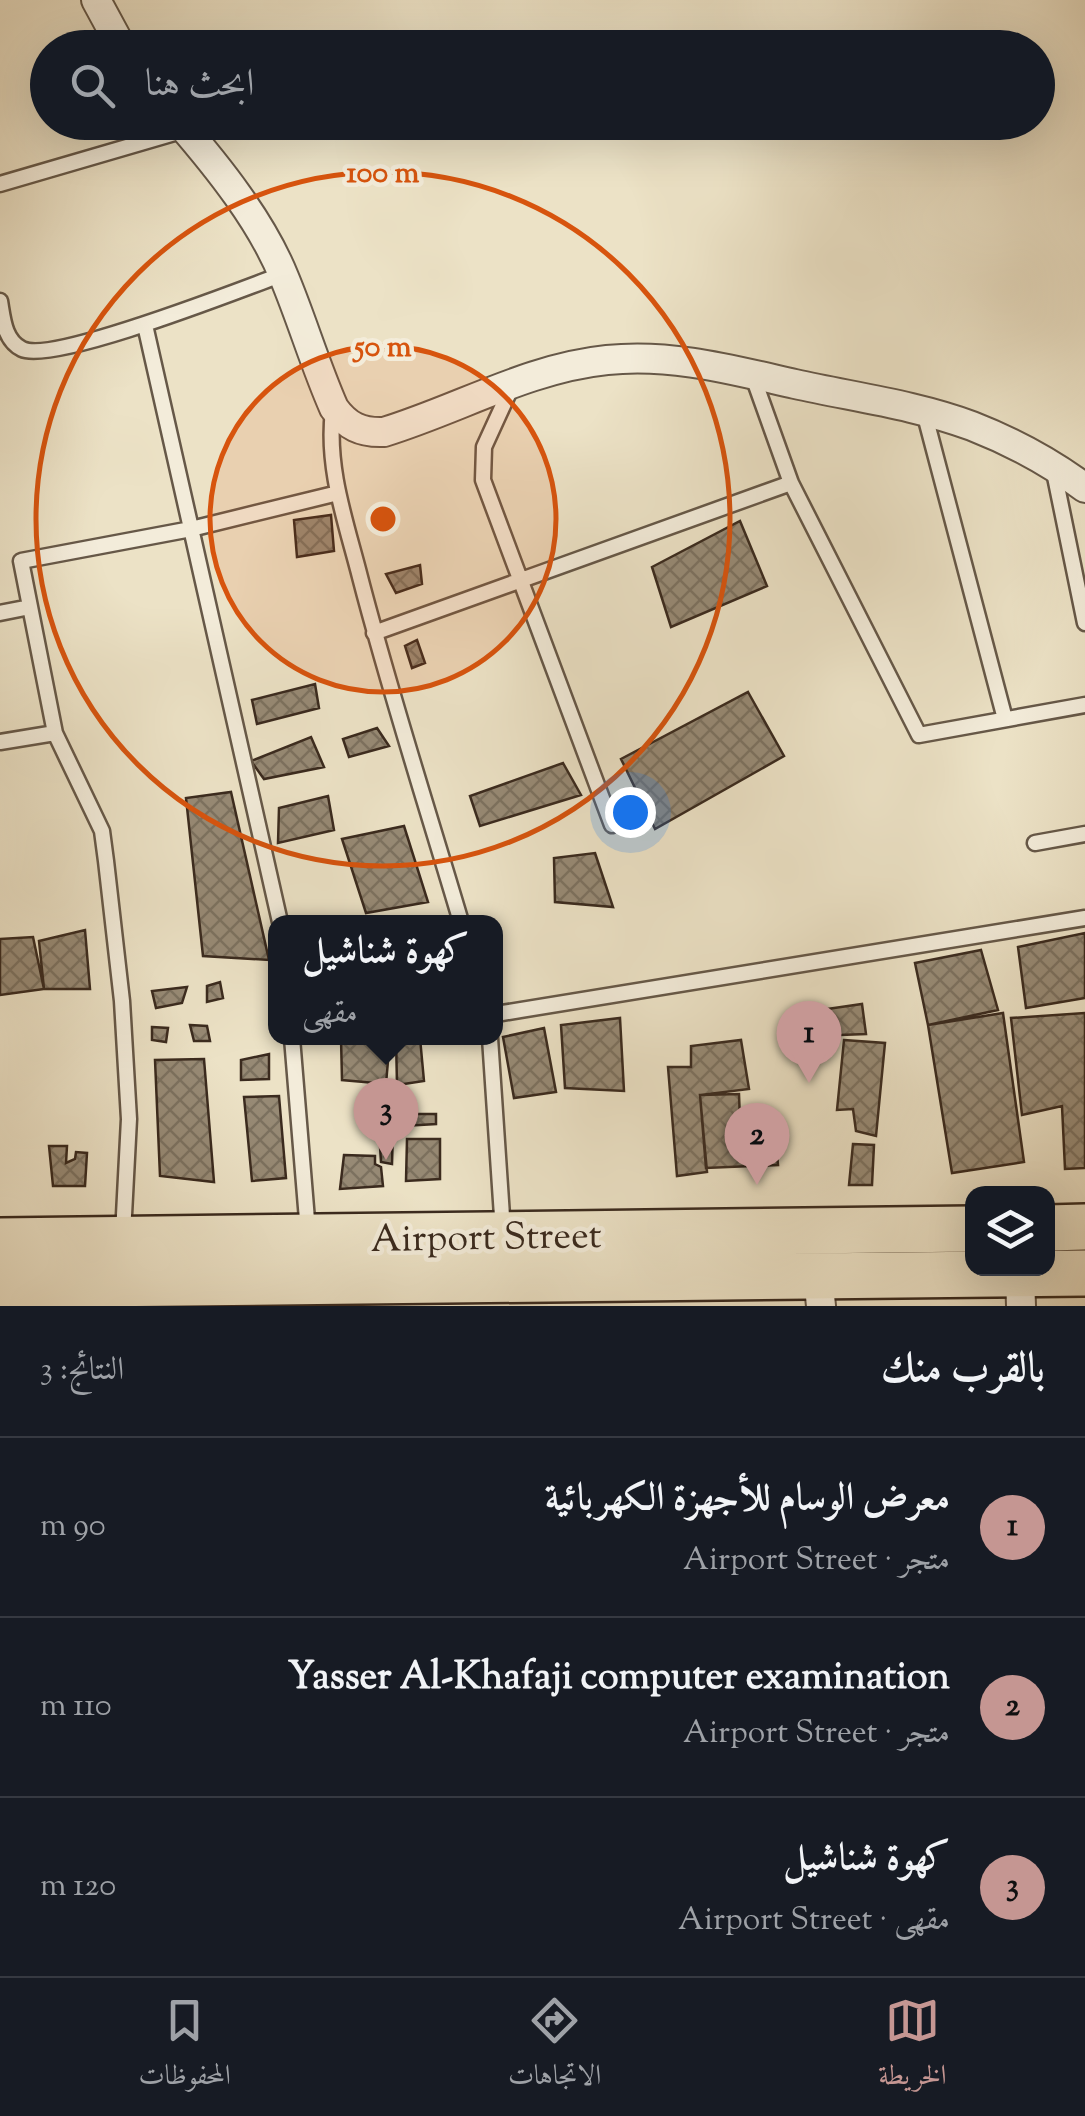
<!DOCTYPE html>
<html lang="ar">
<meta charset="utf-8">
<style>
body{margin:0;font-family:"Sorts Mill Goudy",Amiri,serif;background:#20242c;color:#f1f3f6;direction:rtl}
.controls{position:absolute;right:30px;bottom:30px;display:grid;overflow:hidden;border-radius:20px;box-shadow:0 10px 40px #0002}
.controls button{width:90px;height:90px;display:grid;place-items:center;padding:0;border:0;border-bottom:2px solid #363941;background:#171b24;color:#f1f3f6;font:50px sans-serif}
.you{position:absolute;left:630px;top:812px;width:35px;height:35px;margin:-25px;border:8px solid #fff;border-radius:50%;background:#1a73e8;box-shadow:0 0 0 15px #1a73e833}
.badge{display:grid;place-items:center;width:65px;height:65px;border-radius:50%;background:#c59692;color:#111;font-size:32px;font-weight:700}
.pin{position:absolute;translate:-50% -82px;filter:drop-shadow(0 2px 5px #0008)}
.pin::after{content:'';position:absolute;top:52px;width:35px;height:30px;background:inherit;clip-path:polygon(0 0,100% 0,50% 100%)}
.popup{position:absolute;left:268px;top:915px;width:235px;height:130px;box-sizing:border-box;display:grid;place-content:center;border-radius:20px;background:#171b24;filter:drop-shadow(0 2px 8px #0005);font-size:32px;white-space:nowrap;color:#9ea1a6}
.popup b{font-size:38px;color:#f1f3f6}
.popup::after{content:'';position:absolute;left:50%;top:100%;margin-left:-20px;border:20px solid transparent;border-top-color:#171b24}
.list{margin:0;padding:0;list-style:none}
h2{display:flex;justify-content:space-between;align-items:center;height:130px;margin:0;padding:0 40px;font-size:42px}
h2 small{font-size:32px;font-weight:400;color:#9ea1a6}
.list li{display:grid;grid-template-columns:65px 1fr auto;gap:30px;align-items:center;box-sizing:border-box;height:180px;padding:0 40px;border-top:2px solid #363941}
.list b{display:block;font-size:38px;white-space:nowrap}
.list p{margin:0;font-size:32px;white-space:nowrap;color:#9ea1a6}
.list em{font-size:32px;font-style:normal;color:#9ea1a6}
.icon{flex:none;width:55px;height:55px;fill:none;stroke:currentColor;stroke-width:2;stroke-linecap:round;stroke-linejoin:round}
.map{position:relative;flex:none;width:1085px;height:1306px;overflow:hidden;direction:ltr}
.search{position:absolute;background:#171b24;box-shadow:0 10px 40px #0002;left:30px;right:30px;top:30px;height:110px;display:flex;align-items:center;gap:25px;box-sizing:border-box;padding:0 35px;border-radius:55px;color:#9ea1a6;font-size:38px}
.sheet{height:670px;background:#171b24}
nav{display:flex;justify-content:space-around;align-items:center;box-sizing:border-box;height:140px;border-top:2px solid #363941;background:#171b24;font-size:28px;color:#9ea1a6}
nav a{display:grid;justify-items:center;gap:5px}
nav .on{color:#c59692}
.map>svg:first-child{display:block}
.building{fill:url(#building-cross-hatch);stroke:#3a2a1e;stroke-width:2.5}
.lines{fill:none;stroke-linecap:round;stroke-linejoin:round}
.service-casing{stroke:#665848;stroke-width:19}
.minor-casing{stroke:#665848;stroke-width:32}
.primary-casing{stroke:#3a2a1e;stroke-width:50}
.service{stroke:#f3ecda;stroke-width:14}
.minor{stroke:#f3ecda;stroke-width:28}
.primary{stroke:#ece2c6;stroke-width:45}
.ring{fill:none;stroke:#d7540e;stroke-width:5}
.labels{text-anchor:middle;stroke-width:9;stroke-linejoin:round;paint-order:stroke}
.street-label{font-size:38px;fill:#3a2a1e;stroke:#f3ecda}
.centre{fill:#d7540e;stroke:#f3ecda;stroke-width:5}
.ring-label{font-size:30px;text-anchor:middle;font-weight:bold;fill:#d7540e;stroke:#f3ecda;stroke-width:9;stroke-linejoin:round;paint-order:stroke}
</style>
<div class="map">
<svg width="1085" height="1306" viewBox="0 0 1085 1306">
<defs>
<pattern id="building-cross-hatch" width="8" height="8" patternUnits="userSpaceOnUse" patternTransform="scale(2.5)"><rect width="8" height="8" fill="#978a75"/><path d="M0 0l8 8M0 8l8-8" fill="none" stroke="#7c715f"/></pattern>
</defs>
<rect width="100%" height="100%" fill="#ece2c6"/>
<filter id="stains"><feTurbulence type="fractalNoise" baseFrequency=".002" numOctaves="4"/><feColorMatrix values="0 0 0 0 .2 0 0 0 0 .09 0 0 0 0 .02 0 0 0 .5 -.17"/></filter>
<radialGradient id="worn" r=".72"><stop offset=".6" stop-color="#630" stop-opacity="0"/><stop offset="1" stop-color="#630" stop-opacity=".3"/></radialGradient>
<!-- building -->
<path class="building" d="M331,515L334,551L297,557L294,520Z
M740,521L767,586L671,627L652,567Z
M420,565L422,584L396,593L386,574Z
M417,640L425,663L412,668L405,646Z
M315,684L319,708L257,724L252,700Z
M748,692L784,756L655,829L621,759Z
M377,728L389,746L349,757L343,739Z
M311,737L324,767L264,779L251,761Z
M563,763L581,795L480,826L470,796Z
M231,792L269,960L203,956L186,798Z
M328,796L334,830L278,843L279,808Z
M404,826L428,902L366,913L342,839Z
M595,853L613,907L555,902L554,858Z
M85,930L90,989H44L39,941Z
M1085,933V998L1026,1008L1018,947Z
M33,937L44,989L0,995V939Z
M981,950L998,1010L928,1025L915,963Z
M220,982L223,998L207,1002V986Z
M187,987L182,1003L156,1008L152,991Z
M862,1004L866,1034L813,1036V1011Z
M1003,1013L1024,1162L952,1173L928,1025Z
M1085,1013V1168L1065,1169L1062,1106L1022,1115L1011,1018Z
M620,1018L624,1091L565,1088L561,1025Z
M190,1025L207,1026L210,1041H194Z
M152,1027L168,1028L166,1042L152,1040Z
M544,1028L556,1092L514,1098L503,1037Z
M341,1038H390L386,1084L342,1080Z
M396,1038H420L424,1081L397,1085Z
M741,1040L749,1089L700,1095L707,1172L677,1176L668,1067H691V1046Z
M844,1040L885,1043L876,1136L856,1131L853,1109L837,1110Z
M269,1054V1079L241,1080V1060Z
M204,1059L214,1182L160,1176L155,1060Z
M739,1094L740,1121L774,1118L778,1165L706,1168L700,1095Z
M279,1096L286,1178L252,1181L244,1097Z
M401,1114H436V1124L403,1126Z
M393,1129L392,1164L381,1162L379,1130Z
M407,1139H440V1179L406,1181Z
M853,1144L874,1145L872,1185H849Z
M49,1146H67L66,1163L75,1159L76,1152L87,1153L85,1186H53Z
M344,1155L375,1156V1164L381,1167L383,1186L340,1189Z"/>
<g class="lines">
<defs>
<path id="service" d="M0,184L185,130
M0,301C3,318 4,340 22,349C53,364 242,289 283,274
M145,325L280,922
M752,374L791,483L919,735L1085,705
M511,388L484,447L483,480L612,825
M333,411C326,468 346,522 360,577C390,693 427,807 461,922
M924,412L1005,719
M1053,467L1085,623
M0,613L30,607
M374,633L791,483
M0,742L55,733
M1035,843L1085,834
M496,1014L1085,918
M292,1038L308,1232
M490,1038L503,1231
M123,1234L129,1119L122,1001L106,861L102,831L55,733L21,561L191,529L338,493"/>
<path id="minor" d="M96,0L122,48
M179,122C218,167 262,222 284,277C302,320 315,365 334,408C347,426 361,433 384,432C459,409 528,368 607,360C671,353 733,370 795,384C853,397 916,405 972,426C1013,442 1050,462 1085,488
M1020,1274L1021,1306
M818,1276L821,1306"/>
<path id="primary" d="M1048,1228L1085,1227
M0,1241L972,1229
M0,1285L1085,1273"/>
</defs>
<!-- service casing -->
<use href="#service" class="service-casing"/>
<!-- minor casing -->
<use href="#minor" class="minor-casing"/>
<!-- primary casing -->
<use href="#primary" class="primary-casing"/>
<!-- service -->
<use href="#service" class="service"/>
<!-- minor -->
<use href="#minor" class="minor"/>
<!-- primary -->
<use href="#primary" class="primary"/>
</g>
<!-- distance rings -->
<circle cx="383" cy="519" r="173" fill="#d7540e" fill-opacity=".12"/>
<g class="ring">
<circle cx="383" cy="519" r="173"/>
<circle cx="383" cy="519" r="347"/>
</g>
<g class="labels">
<!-- street labels -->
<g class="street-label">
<text transform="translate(486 1236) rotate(-1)" y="13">Airport Street</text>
</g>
</g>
<circle cx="383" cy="519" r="15" class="centre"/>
<g class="ring-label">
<text x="383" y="182">100 m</text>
<text x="383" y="356">50 m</text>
</g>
<rect width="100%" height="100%" filter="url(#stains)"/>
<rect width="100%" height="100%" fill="url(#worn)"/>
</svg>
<div class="controls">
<button><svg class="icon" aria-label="layers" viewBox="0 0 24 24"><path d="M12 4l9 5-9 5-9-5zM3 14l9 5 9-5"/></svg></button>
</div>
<div class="you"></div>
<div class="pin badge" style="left:809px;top:1083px">1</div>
<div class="pin badge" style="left:757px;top:1185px">2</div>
<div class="pin badge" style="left:386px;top:1160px">3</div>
<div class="popup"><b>كهوة شناشيل</b>مقهى</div>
<div class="search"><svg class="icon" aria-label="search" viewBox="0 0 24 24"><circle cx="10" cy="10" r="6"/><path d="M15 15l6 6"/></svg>ابحث هنا</div>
</div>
<section class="sheet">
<h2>بالقرب منك<small>النتائج: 3</small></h2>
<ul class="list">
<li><span class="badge">1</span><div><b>معرض الوسام للأجهزة الكهربائية</b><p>متجر · Airport Street</p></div><em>90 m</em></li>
<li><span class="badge">2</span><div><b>Yasser Al-Khafaji computer examination</b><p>متجر · Airport Street</p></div><em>110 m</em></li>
<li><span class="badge">3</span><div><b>كهوة شناشيل</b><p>مقهى · Airport Street</p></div><em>120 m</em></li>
</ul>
</section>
<nav>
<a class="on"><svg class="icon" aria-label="map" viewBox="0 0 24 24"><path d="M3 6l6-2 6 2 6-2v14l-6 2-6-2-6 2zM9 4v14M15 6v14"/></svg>الخريطة</a>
<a><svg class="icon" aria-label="directions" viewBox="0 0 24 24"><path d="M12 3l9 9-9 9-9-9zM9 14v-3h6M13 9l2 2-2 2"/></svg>الاتجاهات</a>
<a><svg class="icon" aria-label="saved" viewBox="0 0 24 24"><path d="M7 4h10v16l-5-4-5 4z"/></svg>المحفوظات</a>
</nav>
